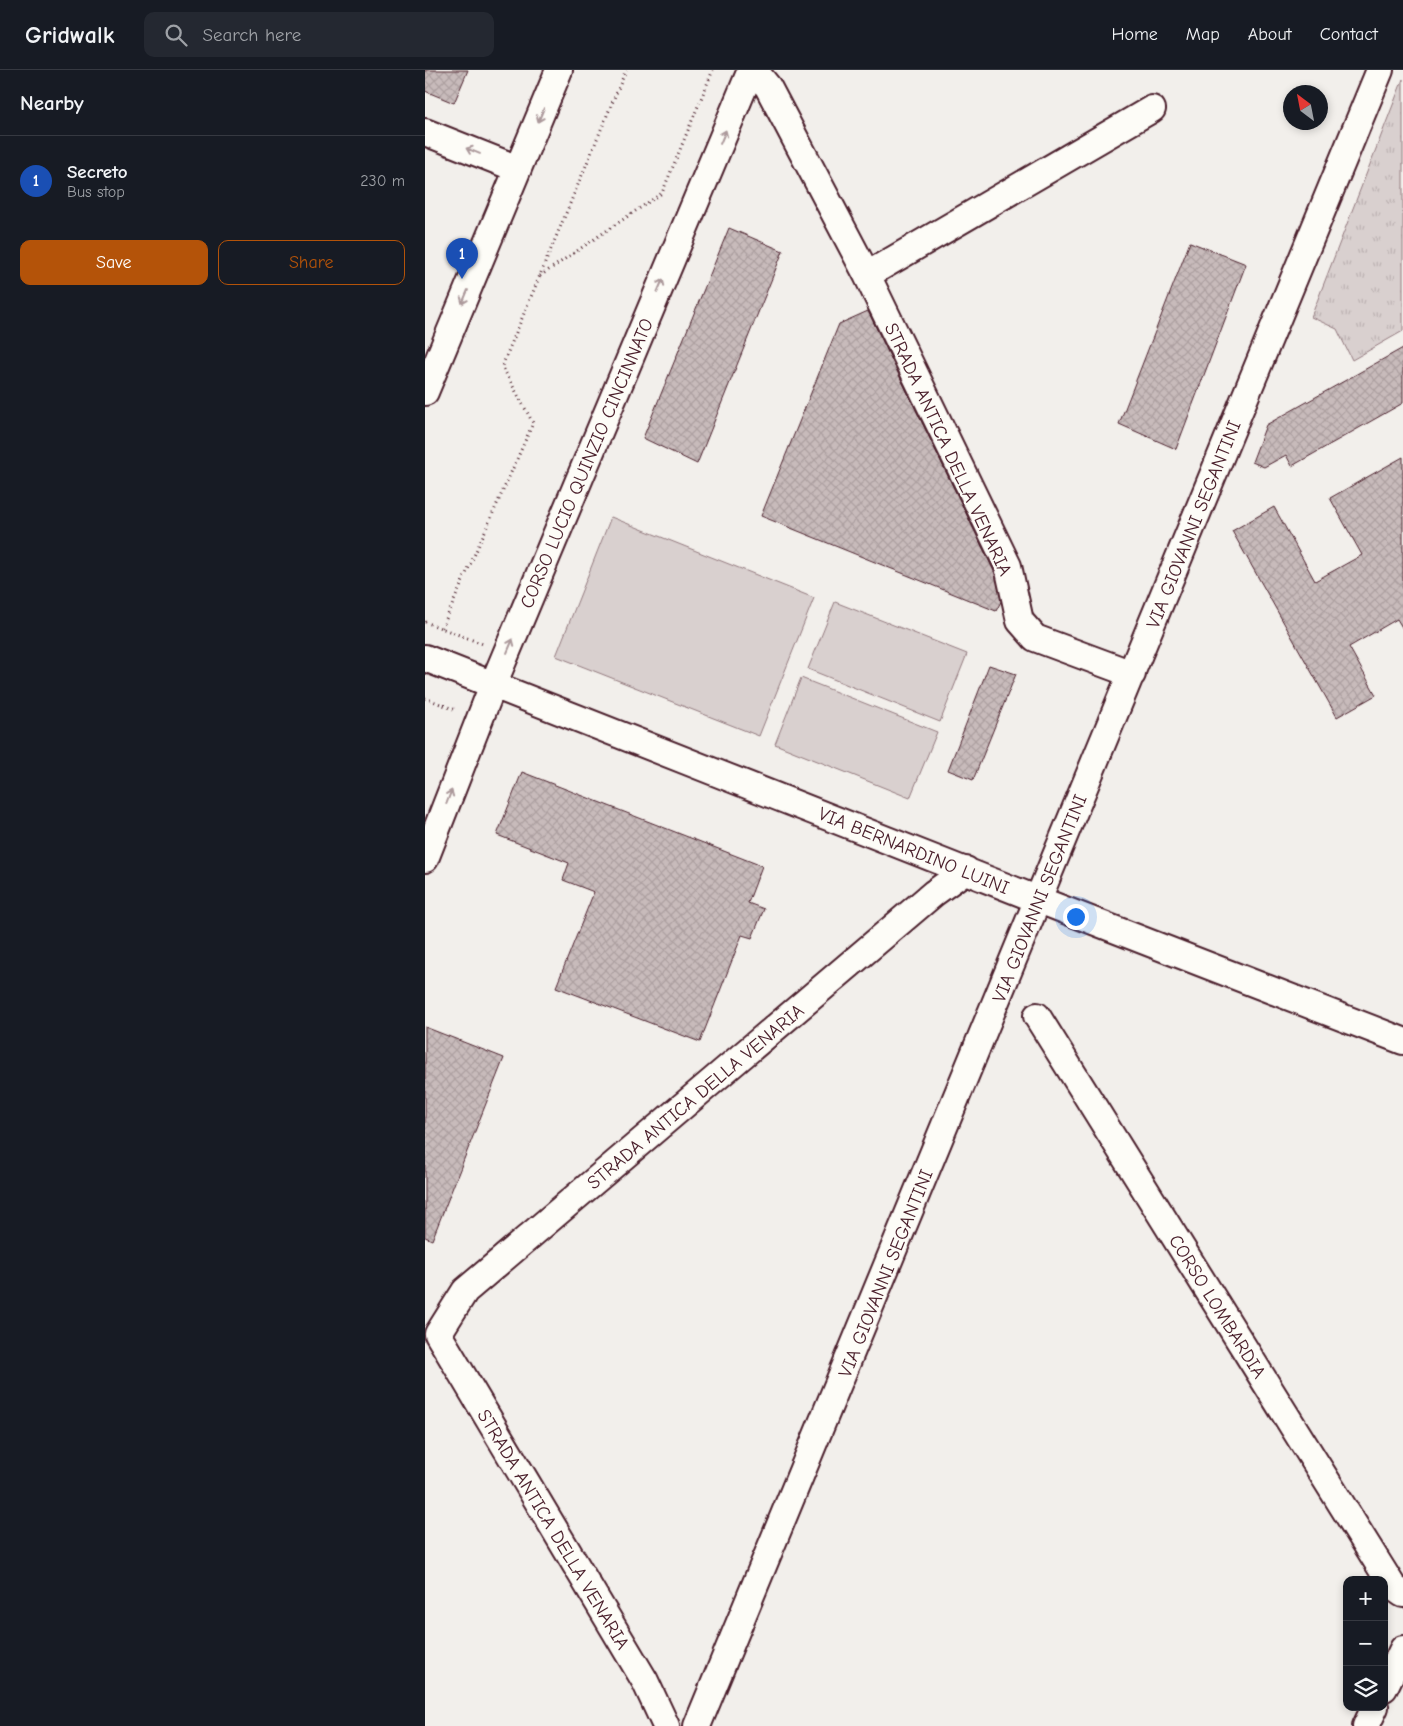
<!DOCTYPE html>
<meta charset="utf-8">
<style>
body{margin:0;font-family:"Comic Neue",sans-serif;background:#242831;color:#f1f3f6}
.controls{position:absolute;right:15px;bottom:15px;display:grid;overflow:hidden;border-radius:10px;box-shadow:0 2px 8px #0003}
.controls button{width:45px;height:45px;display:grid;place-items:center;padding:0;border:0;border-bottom:1px solid #363941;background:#171b24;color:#f1f3f6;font:25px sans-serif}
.compass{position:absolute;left:858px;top:15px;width:45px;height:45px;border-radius:50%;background:#171b24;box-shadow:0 2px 8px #0003;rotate:328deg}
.you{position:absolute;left:650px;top:846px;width:18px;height:18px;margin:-12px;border:4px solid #fff;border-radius:50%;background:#1a73e8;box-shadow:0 0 0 8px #1a73e833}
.badge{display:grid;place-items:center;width:32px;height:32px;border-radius:50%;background:#b45309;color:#fff;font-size:16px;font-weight:700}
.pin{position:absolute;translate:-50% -41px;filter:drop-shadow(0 1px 2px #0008)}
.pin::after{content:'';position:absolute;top:26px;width:18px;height:15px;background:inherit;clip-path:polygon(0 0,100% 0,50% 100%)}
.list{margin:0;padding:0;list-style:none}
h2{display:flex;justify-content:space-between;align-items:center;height:65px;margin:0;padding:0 20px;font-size:21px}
h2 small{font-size:16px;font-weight:400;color:#9ea1a6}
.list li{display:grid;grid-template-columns:32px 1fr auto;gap:15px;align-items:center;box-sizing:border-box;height:90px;padding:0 20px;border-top:1px solid #363941}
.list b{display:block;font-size:19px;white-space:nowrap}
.list p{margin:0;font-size:16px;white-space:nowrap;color:#9ea1a6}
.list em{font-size:16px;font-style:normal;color:#9ea1a6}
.actions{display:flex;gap:10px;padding:15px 20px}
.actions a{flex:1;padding:11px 0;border:1px solid #b45309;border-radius:10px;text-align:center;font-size:18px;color:#b45309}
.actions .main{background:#b45309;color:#fff}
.icon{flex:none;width:28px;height:28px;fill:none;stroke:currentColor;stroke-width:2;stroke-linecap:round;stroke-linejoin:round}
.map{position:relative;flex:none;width:978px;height:1656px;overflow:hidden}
header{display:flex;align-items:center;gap:30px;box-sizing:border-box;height:70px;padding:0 25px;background:#171b24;border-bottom:1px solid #363941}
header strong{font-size:24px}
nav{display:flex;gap:28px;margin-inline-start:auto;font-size:18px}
.search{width:350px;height:45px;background:#242831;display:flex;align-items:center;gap:12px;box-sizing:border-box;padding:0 18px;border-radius:10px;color:#9ea1a6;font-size:19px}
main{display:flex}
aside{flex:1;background:#171b24}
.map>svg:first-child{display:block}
.grass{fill:url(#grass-tufts);stroke:#92787d}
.pitch{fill:#d9d0cf;stroke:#92787d}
.building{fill:url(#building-cross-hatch);stroke:#4a1f2b}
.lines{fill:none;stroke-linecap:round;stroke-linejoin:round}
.minor-casing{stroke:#4a1f2b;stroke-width:30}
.path{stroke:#4a1f2b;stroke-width:3;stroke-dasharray:1 4;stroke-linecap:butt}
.minor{stroke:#fdfcf7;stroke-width:26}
.oneway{stroke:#ac999b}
.labels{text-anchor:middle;stroke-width:4.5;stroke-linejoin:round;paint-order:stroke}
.street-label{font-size:19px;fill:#4a1f2b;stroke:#fdfcf7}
</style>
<header>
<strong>Gridwalk</strong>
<div class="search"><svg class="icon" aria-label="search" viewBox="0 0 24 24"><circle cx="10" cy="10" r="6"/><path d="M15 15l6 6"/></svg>Search here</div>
<nav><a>Home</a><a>Map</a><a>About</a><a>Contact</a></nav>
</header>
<main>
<aside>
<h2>Nearby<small></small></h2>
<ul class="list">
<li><span class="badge" style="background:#1a4fb4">1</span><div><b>Secreto</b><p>Bus stop</p></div><em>230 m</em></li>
</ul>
<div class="actions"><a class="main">Save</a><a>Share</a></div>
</aside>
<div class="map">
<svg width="978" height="1656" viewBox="0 0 978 1656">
<defs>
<pattern id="grass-tufts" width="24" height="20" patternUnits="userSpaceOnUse" patternTransform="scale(1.25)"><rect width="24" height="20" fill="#d9d0cf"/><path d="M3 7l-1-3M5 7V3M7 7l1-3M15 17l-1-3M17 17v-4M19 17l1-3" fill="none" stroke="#bcb2b2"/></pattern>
<pattern id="building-cross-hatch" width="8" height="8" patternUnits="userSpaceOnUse" patternTransform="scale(1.25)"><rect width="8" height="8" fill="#c8bbbb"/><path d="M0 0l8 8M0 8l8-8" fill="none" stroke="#ada0a1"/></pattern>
</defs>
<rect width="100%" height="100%" fill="#f2efeb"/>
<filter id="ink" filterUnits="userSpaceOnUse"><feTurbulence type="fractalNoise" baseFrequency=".02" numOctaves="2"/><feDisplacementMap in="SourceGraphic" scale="10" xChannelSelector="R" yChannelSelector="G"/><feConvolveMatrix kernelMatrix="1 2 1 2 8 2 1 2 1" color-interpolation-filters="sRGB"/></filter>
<g filter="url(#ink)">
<!-- grass -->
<path class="grass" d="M978,9V261L927,290L912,259L886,247Z"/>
<!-- pitch -->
<path class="pitch" d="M186,447L389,528L334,666L131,586Z
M410,532L542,584L515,652L383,599Z
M376,608L512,662L485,728L350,674Z"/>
<!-- building -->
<path class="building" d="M0,0H43L29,33L0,21Z
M304,158L358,181L272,394L218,368Z
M765,172L821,194L751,379L694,354Z
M443,241L580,524L571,541L336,446L414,254Z
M978,278V333L867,396L861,385L839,397L827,392L841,355Z
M978,387V559L972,549L924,577L951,625L912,647L807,461L849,437L890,511L937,485L905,428Z
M564,595L591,604L548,710L523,700Z
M97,702L337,796L323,833L339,839L327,868L317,865L275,972L131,917L169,822L138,810L144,793L72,765Z
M0,957L79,988L7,1170L0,1167Z"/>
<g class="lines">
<defs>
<path id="minor" d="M329,0L343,17L442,205L583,496L595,551L610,568L707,604
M0,62L93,99
M442,205L727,39
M0,322L134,0
M0,588L614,830L978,971
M0,789L68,615L326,0
M612,946L968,1517L978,1524
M959,1618L978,1579
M241,1656L220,1611L13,1264L40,1221L509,823L541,800
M272,1656L955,0
M941,1656L950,1637"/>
</defs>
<!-- minor casing -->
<use href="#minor" class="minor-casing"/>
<!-- path -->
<path class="path" d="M115,206L237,123L288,0
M0,552L58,574
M17,558L108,353L77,296L201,0
M0,628L31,640"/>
<!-- minor -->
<use href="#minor" class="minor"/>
</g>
<!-- one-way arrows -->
<defs><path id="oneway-shaft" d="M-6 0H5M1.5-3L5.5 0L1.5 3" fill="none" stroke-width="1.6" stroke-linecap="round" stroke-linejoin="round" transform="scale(1.25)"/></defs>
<g class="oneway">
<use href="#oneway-shaft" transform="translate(116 45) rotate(113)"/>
<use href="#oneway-shaft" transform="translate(298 67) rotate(-67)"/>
<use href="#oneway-shaft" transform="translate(48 81) rotate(-158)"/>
<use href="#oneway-shaft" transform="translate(235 216) rotate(-67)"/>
<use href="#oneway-shaft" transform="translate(40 227) rotate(113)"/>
<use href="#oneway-shaft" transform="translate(85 576) rotate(-67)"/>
<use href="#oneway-shaft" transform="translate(24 727) rotate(-69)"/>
</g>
</g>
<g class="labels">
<!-- street labels -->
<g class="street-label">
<text transform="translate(524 379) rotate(65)" y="7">STRADA ANTICA DELLA VENARIA</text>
<text transform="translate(161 393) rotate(-67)" y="7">CORSO LUCIO QUINZIO CINCINNATO</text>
<text transform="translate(768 454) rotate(-68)" y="7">VIA GIOVANNI SEGANTINI</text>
<text transform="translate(489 780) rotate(22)" y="7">VIA BERNARDINO LUINI</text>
<text transform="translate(614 828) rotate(-68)" y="7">VIA GIOVANNI SEGANTINI</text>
<text transform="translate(270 1026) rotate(-40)" y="7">STRADA ANTICA DELLA VENARIA</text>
<text transform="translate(460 1203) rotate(-68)" y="7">VIA GIOVANNI SEGANTINI</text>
<text transform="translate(793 1236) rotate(58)" y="7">CORSO LOMBARDIA</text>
<text transform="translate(129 1459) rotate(59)" y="7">STRADA ANTICA DELLA VENARIA</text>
</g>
</g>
</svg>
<div class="controls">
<button>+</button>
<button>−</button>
<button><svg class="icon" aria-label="layers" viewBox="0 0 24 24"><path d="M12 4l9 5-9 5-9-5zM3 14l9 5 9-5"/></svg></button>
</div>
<svg class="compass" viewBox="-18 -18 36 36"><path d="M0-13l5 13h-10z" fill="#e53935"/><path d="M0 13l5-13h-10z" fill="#9ea1a6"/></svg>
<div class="you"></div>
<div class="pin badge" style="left:37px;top:209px;background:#1a4fb4">1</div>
</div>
</main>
